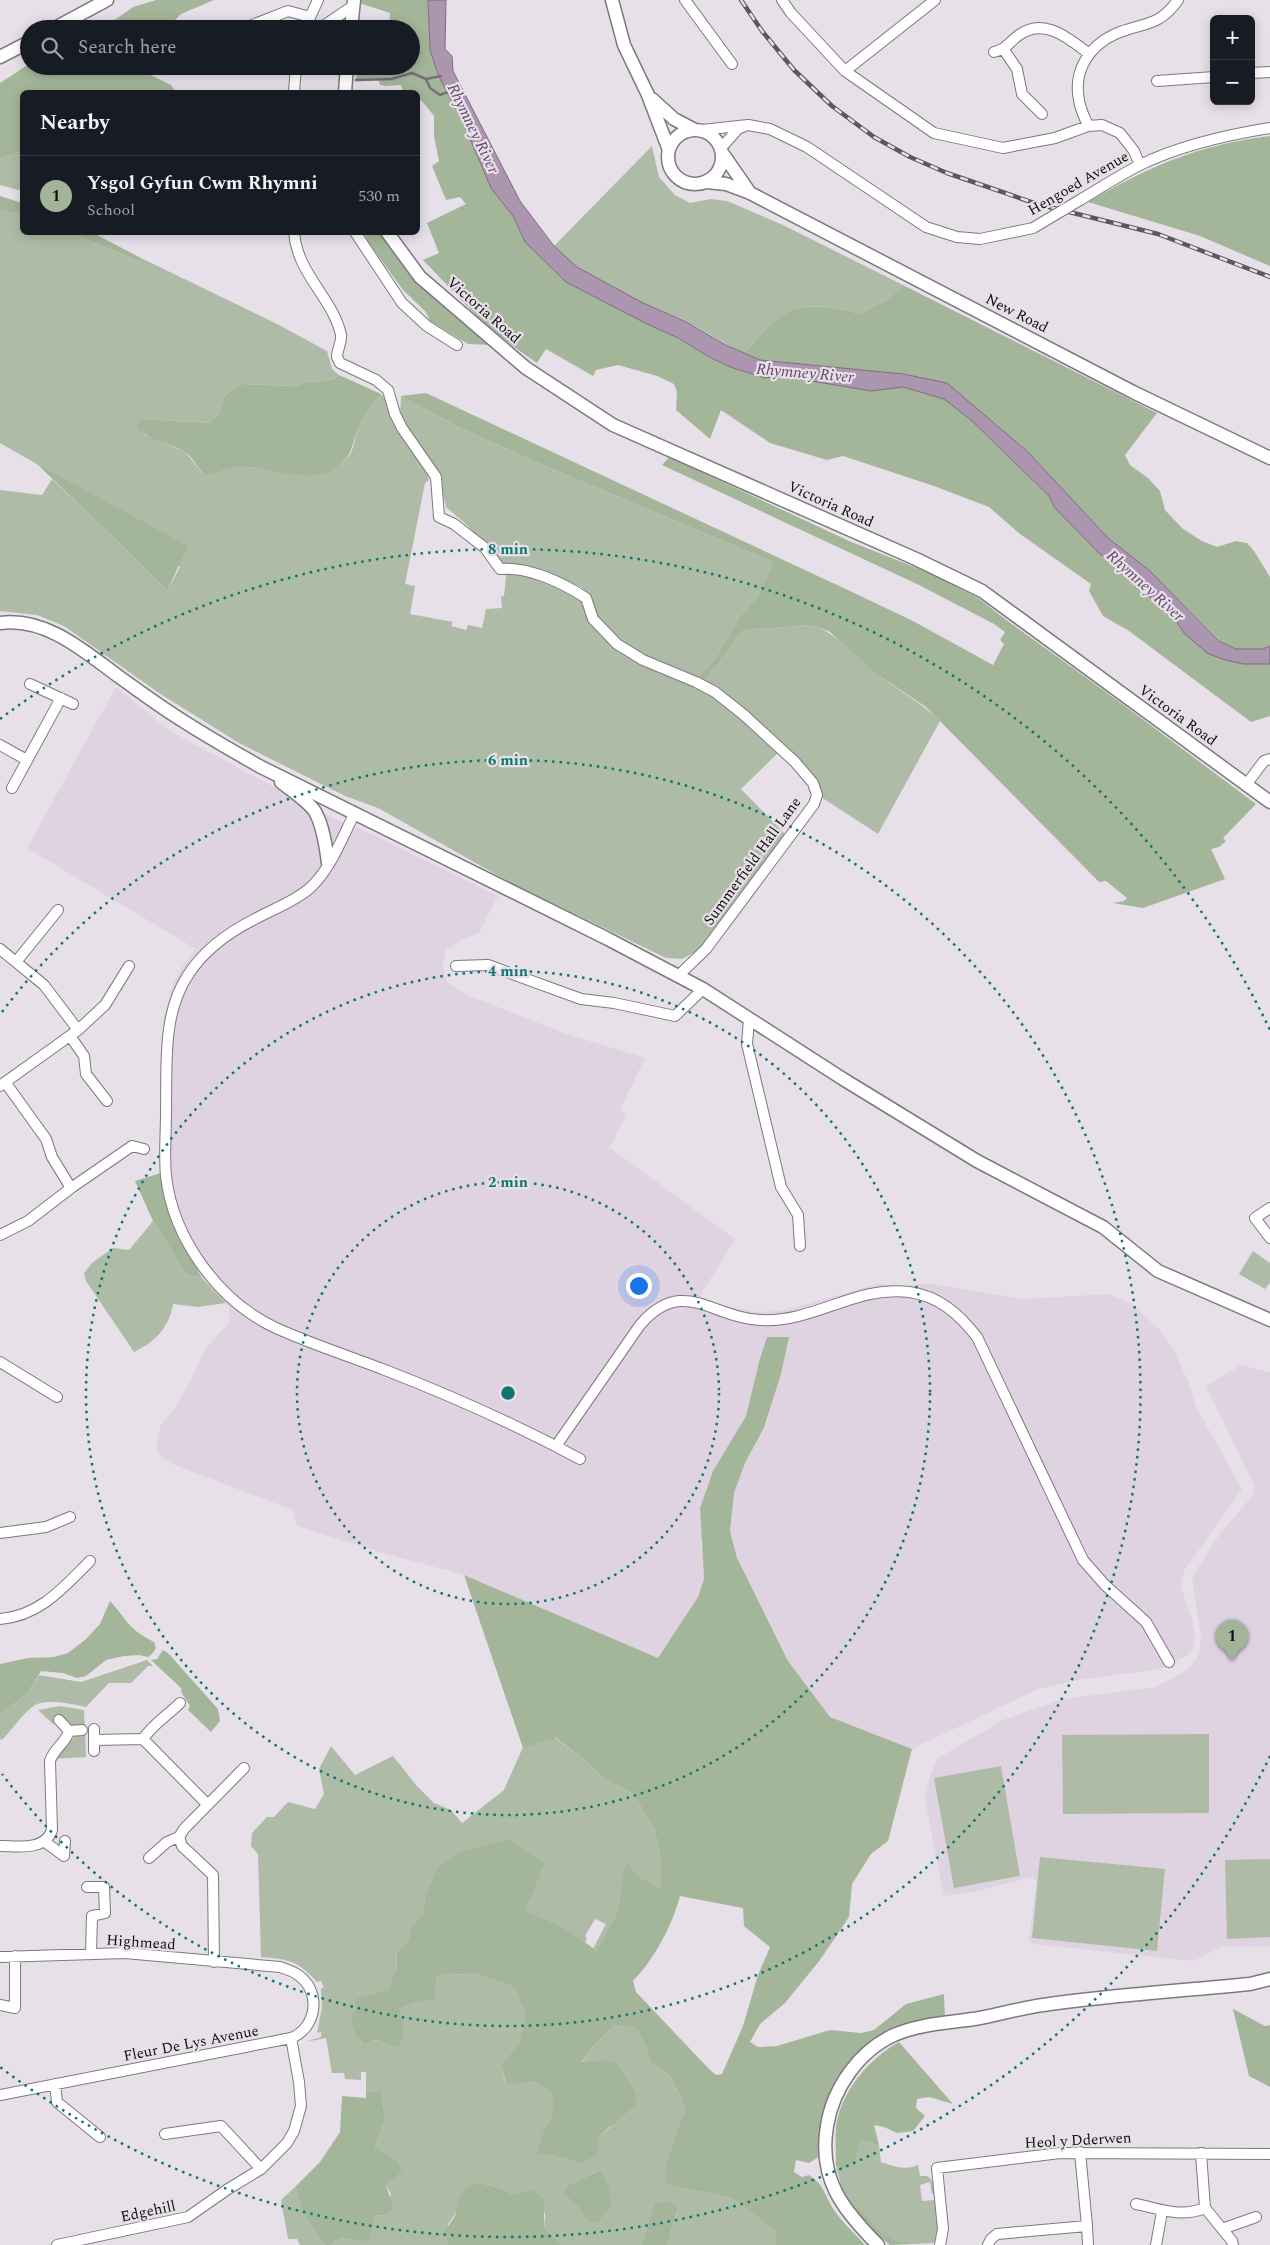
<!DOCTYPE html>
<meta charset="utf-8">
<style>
body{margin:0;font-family:Spectral,serif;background:#242831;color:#f1f3f6}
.controls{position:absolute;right:15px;top:15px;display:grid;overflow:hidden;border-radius:8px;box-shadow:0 2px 12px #0003}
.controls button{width:45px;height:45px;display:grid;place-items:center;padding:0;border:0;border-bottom:1px solid #363941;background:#171b24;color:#f1f3f6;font:25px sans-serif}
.you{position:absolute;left:638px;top:1285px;width:18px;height:18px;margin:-12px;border:4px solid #fff;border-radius:50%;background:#1a73e8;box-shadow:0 0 0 8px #1a73e833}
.badge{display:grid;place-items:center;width:32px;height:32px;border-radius:50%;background:#a2b599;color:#111;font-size:16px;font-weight:700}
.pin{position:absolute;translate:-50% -41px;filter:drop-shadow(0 1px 2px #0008)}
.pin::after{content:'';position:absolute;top:26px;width:18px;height:15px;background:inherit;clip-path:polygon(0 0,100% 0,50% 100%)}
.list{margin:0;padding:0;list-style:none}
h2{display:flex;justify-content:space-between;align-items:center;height:65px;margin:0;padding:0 20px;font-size:21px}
h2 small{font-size:16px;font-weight:400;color:#9ea1a6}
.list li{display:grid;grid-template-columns:32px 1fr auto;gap:15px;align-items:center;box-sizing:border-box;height:80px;padding:0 20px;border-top:1px solid #363941}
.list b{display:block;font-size:19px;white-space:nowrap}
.list p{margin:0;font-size:16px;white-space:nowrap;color:#9ea1a6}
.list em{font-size:16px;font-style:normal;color:#9ea1a6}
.icon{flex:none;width:28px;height:28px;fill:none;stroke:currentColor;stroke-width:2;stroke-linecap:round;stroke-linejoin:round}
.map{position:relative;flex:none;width:1270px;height:2245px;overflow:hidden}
.search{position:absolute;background:#171b24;box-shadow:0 2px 12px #0003;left:20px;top:20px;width:400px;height:55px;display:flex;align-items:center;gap:12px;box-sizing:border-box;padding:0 18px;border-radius:28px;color:#9ea1a6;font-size:19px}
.panel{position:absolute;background:#171b24;box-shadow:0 2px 12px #0003;left:20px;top:90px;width:400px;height:145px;border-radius:8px}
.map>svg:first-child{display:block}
.built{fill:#dfd3e1}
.green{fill:#aebca7;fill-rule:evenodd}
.forest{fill:#a4b69a;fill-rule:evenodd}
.water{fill:#ac96af;stroke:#7d6d7f}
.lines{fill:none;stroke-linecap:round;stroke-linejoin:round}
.stream{stroke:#7d6d7f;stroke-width:2.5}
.minor-casing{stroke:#7e787f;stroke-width:12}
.major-casing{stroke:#7e787f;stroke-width:15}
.minor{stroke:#fff;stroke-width:10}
.major{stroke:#fff;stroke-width:12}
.rail-casing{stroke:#5b575b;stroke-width:4.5}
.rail{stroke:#e7e0e8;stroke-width:2.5;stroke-dasharray:8;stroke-linecap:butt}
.minor-bridge-casing{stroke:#7e787f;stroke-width:12;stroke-linecap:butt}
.minor-bridge{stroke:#fff;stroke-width:10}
.ring{fill:none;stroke:#0f766e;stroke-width:2.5;stroke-dasharray:2.5 5}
.labels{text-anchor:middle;stroke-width:4.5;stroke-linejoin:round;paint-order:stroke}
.street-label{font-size:15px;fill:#100e10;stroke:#e7e0e8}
.water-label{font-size:16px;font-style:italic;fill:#64446b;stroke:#e7e0e8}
.centre{fill:#0f766e;stroke:#e7e0e8;stroke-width:2.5}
.ring-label{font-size:15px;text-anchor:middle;font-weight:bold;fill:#0f766e;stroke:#e7e0e8;stroke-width:4.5;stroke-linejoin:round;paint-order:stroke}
</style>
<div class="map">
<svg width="1270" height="2245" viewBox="0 0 1270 2245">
<rect width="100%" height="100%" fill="#e7e0e8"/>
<!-- built -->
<path class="built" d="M116,687L170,731L322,813L367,832L498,896L479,933L465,938L446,950L443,965L446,981L467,995L564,1033L645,1058L620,1109L626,1114L610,1148L735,1239L700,1296L725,1306L758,1312L783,1311L878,1284L907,1286L929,1283L1023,1299L1110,1294L1131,1304L1159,1329L1174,1351L1188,1381L1196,1407L1242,1489L1184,1571L1181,1587L1193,1623L1195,1639L1193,1649L1186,1656L1160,1669L1078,1680L1038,1689L912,1749L830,1717L788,1661L737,1559L730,1531L734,1493L745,1463L765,1428L781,1374L788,1337L759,1362L746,1416L736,1433L701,1542L704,1579L698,1597L658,1658L464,1575L387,1554L297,1526L293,1510L172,1464L159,1455L156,1443L161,1425L175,1408L191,1380L205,1349L230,1322L229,1307L202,1278L183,1245L166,1207L161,1173L160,1075L164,1017L171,989L184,964L196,949L27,848Z
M1241,1365L1270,1372V1947L1223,1946L1194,1961L1033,1944L1029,1941L1036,1881L1033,1877L973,1892L944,1896L925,1799L930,1775L938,1758L1003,1720L1064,1699L1156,1687L1189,1669L1199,1654L1201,1638L1192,1577L1219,1535L1253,1495L1254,1485L1206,1386Z"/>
<!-- green -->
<path class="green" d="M652,146L659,177L675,195L690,203L711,199L727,201L783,225L903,285L888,299L860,314C834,307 801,299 777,319C765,328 755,342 744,353C724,344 706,331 686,322C650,305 609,291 576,267C568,260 561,253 554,246Z
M22,151V191L0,185V159Z
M0,210L22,215V232L71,233L139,261L141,258L277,324L327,351L332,369L339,375L335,378L319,382L304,381L298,386L240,384L224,397L217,417L208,423L144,419L143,434L183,451C193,458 197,471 208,476C220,472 232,467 245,467C280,468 325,490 350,454C354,448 355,437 358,429C364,415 372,405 381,394C388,400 387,411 392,419C403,440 423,457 429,480L425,483L405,584L415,586L410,614L453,622L451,626L466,630L468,625L482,628L486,609L502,608L501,596H504L506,577L504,570C533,577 557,587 583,602C596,663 679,670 721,701C742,716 760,736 779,752L741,789L786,835L699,950L682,959L666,958L513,884L378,808L345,796L239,743L159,693L64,626L37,615L0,611V490L42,495L52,479L111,535L167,591L180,567L75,486L0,443Z
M401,396L456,426L538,463L773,562L758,596L740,616L716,657L697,679L625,646L595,616L591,597L581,587L551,575L502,565L467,525L446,507L442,489L400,414Z
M812,625C839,634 854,656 876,673C897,690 921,702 940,721L878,834L821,797L802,763L731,698L703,682L732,646L735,639L744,630Z
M153,1221L186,1274L202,1278L226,1303L198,1307L173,1304C169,1328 155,1342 134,1352L86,1281L84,1273L93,1262L113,1248L129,1250Z
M1253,1251L1270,1263V1283L1265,1289L1239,1274Z
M147,1660L153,1666H148L131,1683H109L86,1707C71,1704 49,1698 35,1705C25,1711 11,1731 2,1740L0,1739V1714L27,1694L39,1675L81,1682Z
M60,1706L84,1710L86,1757L54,1759L76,1735L77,1726L71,1725L61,1716L53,1724L38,1710Z
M1209,1734V1813L1063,1814L1062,1735Z
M555,1738L581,1757L604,1778L633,1794L654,1828L661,1859V1888L640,1877L625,1862L617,1913L598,1951L593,1949L606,1924L595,1919L585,1936L587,1939L585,1943L562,1926L524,1911L545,1864L425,1897L423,1914L410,1928L408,1940L397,1951C396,1962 396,1981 389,1990C380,2000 361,2004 350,2019L355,2035L364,2045L375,2040L399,2048V2009L416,2002L435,1998L437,1975L476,1974L510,1985L517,1993L525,2014L519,2043L500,2065L506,2083L534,2082L553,2093V2114L544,2130L552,2155L582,2164L599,2136L611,2127L600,2060L582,2063L592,2048L615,2025L636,2028L647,2049L650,2062L669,2075L682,2098L685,2111L666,2185L732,2198L776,2232V2245H667L678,2210L655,2204L641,2245H562L544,2228L545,2214L533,2191L513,2194L491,2185L478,2183L464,2188C459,2201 457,2214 448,2224L449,2245H331L341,2238L363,2242L374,2216L385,2215L391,2194L386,2185L393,2177L396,2159L375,2147L385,2120L382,2092H366V2072H361V2080L345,2079L344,2073H332L326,2038L305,2042L321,2037V2032L317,2033L322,2007L321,1989L324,1987L321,1981L317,1982C298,1961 289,1959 261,1957L258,1854L251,1846L252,1833L267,1817H274L288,1802L315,1809L324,1794L319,1769L331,1746L355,1775L393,1756L417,1786L434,1803L451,1810L462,1823L504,1790L523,1747ZM601,2170L598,2222H588L568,2185Z
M1001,1766L1020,1876L954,1888L934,1778Z
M1040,1857L1165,1869L1157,1951L1032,1938Z
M1270,1859V1937L1227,1939L1225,1860Z
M860,2140L879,2145L881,2162C893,2166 906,2171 918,2165L920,2176H927L931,2179L935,2192L932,2194L930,2182L920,2185L922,2201L935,2200C936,2213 942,2232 934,2243C914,2243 894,2245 878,2231C870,2223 867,2214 858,2207L854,2208L842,2189L836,2166L845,2170Z
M295,2187C302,2210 309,2227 326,2245H300L297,2239H288L281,2200Z"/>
<!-- forest -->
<path class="forest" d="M156,0H214L181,14L166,29H94L106,22L116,19L133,7Z
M360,0H428L430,50L439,77L463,122L491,188L513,216L525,242L566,282L647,324L677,338L711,358L733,368L765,378L782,376L871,391L903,387L944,399L971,420L1049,496L1054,507L1059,512L1151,598L1169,611L1184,633L1243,664H1270V716L1251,722L1129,631L1103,616L1089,591L1091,584L1020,534L989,507L934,486L843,456L827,460L770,443L721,410L710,439L676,410L677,392L674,384L657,376L618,365L596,370L593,376L546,349L537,363L490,330L423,260L439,253L427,223L466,204L460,197L446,200L432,166L439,161L434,136V116L421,100H418V92H403L401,85L386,86L380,85L378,78L356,80L357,66H411V29H389L390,13L359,3Z
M29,64V66H132L171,85L176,92H22V151L0,159V83Z
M1270,136V266L1200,236L1088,202C1150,166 1198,145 1270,136Z
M0,196L22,203V215L0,210Z
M71,233H93L141,258L139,261Z
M364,233H381C408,279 449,311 490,345L468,344L430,321L426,312L403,290L369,243Z
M903,285L1157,413L1125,455L1130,465L1148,478L1160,491L1165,510L1183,529L1202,541L1217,547L1236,541L1247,543L1254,551L1270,577V646L1263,649H1236L1220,641L1150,571L1108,538L1028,452L988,419L903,374L760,360L744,353C755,342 765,328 777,319C801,299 834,307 860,314L888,299Z
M339,375L381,394C372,405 364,415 358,429C353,441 352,454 342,463C316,488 275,468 245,467C232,467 220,472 208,476C198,472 195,459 186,453C171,442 149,442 137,427L138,421L144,419L208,423L217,417L224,397L240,384L298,386L304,381L319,382L335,378Z
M426,393L850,591L913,621L993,665L1004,644L1000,640L1005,632L994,624L917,584L662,465L669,457L849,541L927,572L978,598L1005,619L1117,700L1256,804L1223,838L1226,841L1219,847L1211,849L1225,879L1143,908L1113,903L1124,901L1127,898L1106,881L1099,882L926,707L875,673L830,632L812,625L744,630L735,639L732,646L703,682L697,679L716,657L740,616L758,596L773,562L538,463L456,426L401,396Z
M37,464L188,546L167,591L111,535Z
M161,1173L167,1207L183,1245L202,1278L186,1274L153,1221L135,1181Z
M767,1337H789L781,1374L764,1428L745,1463L734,1493L730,1531L737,1558L788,1661L830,1717L912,1749L888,1841L871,1854L852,1884L849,1917L820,1960L785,2003L760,2024L750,2042L758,2047L777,2046L830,2030L861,2033L874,2030L906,2004L944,1994L945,2019L918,2022L849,2066L834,2086L823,2109L819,2137L820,2156L809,2163L796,2160L794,2172L802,2177L809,2175C825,2185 824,2195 834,2210C842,2222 855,2234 865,2245H776V2232L732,2198L666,2185L665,2168L685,2111L682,2098L669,2075L650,2062L647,2049L636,2028L615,2025L592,2048L582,2062L600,2060L617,2063L636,2093L635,2106L599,2136L598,2153L582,2164L552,2155L537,2154L544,2130L553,2114V2093L534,2082L507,2084L500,2065L519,2043L525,2014L517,1993L510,1985L476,1974L437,1975L435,1999L416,2002L399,2009L404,2031L399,2048L375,2040L364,2045L355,2035L350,2019L356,2010L355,1999L389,1990L396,1968L397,1951L408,1940L410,1928L423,1914L425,1897L438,1867L461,1852L509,1839L545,1864L525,1911L562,1926L597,1951L617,1913L625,1861L640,1877L661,1888V1859L654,1828L633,1794L604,1778L581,1757L556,1738L523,1748L464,1575L658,1658L698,1597L704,1579L700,1508L713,1471L746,1416L759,1362ZM680,1896L743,1908L744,1926L770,1947L758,1975L743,2026L722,2074L716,2075L709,2069L636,1992L633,1981C653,1961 673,1924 680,1896Z
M110,1601C128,1621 128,1629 154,1642L156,1648L152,1654L148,1657L139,1655L124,1656L106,1660L86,1676L77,1678L63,1673L41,1671L27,1694L0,1714V1664L28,1658L54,1657L68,1653L85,1640L100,1624Z
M163,1650L168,1653L218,1709L220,1721L211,1732L188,1710L190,1706L181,1692L182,1689L151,1660L157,1659Z
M1233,2009L1265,2026L1270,2025V2087L1249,2076Z
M899,2042L953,2104L929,2097L917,2099L916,2108L925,2116L913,2131L897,2133L884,2127L874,2125L879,2145L860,2140L854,2163L845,2170L836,2166C836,2153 835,2139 836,2127C841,2091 869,2059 899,2042Z
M366,2092H382L385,2120L375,2147L396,2159L402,2171L386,2185L394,2209L385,2215L374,2216L370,2238L363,2242L341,2238L331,2245H326C309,2227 302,2210 295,2187L320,2162L340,2132L342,2096L366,2098Z
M601,2170L609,2188L611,2206L598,2222H588L577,2204L564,2194L568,2185Z
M477,2183L491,2185L513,2194L533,2190L544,2200V2228L562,2245H449L444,2232L455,2216L457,2204L464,2188Z
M669,2201L678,2209L667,2245H641L655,2203Z
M858,2207C867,2214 870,2223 878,2230C894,2245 914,2243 934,2243L890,2245L868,2227L854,2208Z"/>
<!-- water -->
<path class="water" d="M428,0H446L445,49L452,56L453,71L520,201L554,246L577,267L641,302L686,322L726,345L760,360L903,374L947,383L1028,452L1108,538L1150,571L1219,641L1236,649H1263L1270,646V664H1243L1222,659L1207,653L1184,633L1169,610L1151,598L1099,553L1054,507L1049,496L971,420L944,399L903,387L871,391L782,376L765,378L733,368L711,358L678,338L647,324L566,282L525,242L513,216L491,188L463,122L439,77L430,50Z"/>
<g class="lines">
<!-- stream -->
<path class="stream" d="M426,79L430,88L440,95L448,92
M356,80L391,79L412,73L426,79L441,76"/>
<defs>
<path id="minor" d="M685,0L732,64
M782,0L791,13L845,71L934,133L1003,148L1055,138L1088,126L1102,125L1120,133L1134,151L1140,165
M310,17L318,0
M247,27L288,11L310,17L308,29
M319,29L353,6
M1004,50L1017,69L1022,94L1042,114
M994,52C1007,49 1009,42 1019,35C1044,17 1068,38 1088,53
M845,71L935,0
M1251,73L1270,72
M1157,81L1214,77
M294,92L296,66
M1088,126C1085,118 1080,109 1079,100C1073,71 1089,46 1115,34C1143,22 1158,28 1178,0
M702,130L748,125L770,129L807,147L926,227L957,237L980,239L1033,228
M721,148L738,129L745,126
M1080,200C1100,188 1120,175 1140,165C1181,145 1226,135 1270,128
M294,232C297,274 333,298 341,335C342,341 337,350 337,357L340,363L376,380L388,390L395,414L402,428L436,477L439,517L454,524L485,548L500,569C528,566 563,583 586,598L593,619L617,644L643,660L696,682L715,692L744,715L795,762L813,783L817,795L814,804L706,949L678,976
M355,232L402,303L427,326L457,345
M30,684L73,704
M0,745L27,760
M1246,785L1264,761L1270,759
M12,788L61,698
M355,813C342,837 331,869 310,888C294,902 273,909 255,919C229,932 204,950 188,975C162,1014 167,1066 166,1112C166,1133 164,1155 166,1176C173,1238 218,1301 276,1328C311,1344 349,1356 385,1370C452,1396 517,1425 580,1459
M0,949L44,985L78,1030L0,1086
M16,962L58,910
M456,966L488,965L581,999L614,1003L675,1016L703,989
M749,1019L747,1044L781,1187L798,1215L800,1246
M78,1030L105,1005L129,966
M70,1036L84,1056L86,1074L107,1101
M5,1082L46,1139L52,1157L71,1188
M1270,1208L1255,1218L1270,1238
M0,1235L28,1221L71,1188L132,1146L144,1149
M0,1362L57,1397
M556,1446L640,1325C683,1275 711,1318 761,1320C813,1323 857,1285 909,1292C939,1296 959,1314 977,1337L1083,1560L1105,1585L1146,1622L1169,1662
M0,1533L46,1527L70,1517
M0,1619C40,1616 64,1587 90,1561
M59,1720L69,1731
M94,1729V1751
M69,1731L82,1730
M143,1739C154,1723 167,1716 180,1703
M94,1740L143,1739L207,1804
M45,1842L64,1856L65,1841
M0,1846C18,1846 45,1851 52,1830L50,1761C54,1748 66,1743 69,1731
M149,1858L167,1842L179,1837
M87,1887H104L105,1913L92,1916L91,1954
M0,1957L125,1953L280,1967C286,1969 293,1971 298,1975C322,1991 317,2028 291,2038L0,2095
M214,1962L213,1875L182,1846L179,1837L184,1829L244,1768
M0,2005L15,2008V1956
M55,2084L57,2102L100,2137
M165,2134L221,2126L261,2169
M1201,2153L1205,2208L1232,2241L1233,2245
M1136,2204C1161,2209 1180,2218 1205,2208
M1087,2226L1088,2245
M1222,2229L1256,2217
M57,2245L188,2217L228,2189L261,2169L287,2143L294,2131L301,2106L299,2082L291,2038
M940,2245L943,2229L937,2168L1060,2153L1270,2154
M988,2245L991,2239L997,2234L1087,2226L1080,2152
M1156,2245L1162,2212"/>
<path id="major" d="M612,0L624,45L648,95L669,150
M53,29L107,0
M351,29L354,0
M0,57L29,42
M345,92L347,66
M652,99L674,119L693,129
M668 157a27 27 0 1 1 54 0a27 27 0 1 1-54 0Z
M723,154L750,193
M707,182L726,184L750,193L1133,392L1270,458
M387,232L420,277L526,368L613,425L916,559L982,591L1270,802
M0,623C46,617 84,651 118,676C139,691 159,706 180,719C206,736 233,751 259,766L606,938L703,989L843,1079L977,1161L1103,1227L1158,1271L1270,1320
M281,782C292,791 305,799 314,810C323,824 326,847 328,863
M878,2245C843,2210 818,2179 827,2126C833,2088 859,2051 894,2035C921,2023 951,2023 980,2018C1001,2014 1021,2008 1043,2005C1111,1995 1181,1991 1250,1984L1270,1979"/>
</defs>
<!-- minor casing -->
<use href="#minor" class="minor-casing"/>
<!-- major casing -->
<use href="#major" class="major-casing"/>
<!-- minor -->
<use href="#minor" class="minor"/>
<!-- major -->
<use href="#major" class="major"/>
<defs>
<path id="rail" d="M741,0L762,31L794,70L832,106L874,137L910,157L947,173L1037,204L1158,234L1270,277"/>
</defs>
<!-- rail casing -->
<use href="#rail" class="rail-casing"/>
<!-- rail -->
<use href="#rail" class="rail"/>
<defs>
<path id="minor-bridge" d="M1033,228L1080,200"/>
</defs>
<!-- minor-bridge casing -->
<use href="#minor-bridge" class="minor-bridge-casing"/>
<!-- minor-bridge -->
<use href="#minor-bridge" class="minor-bridge"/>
</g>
<!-- distance rings -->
<g class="ring">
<circle cx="508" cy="1393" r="211"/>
<circle cx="508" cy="1393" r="422"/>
<path d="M2 1012A633 633 0 1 1 2 1774"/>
<path d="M1270 1756A844 844 0 0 1 0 2067M0 719A844 844 0 0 1 1270 1030"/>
</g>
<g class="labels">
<!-- street labels -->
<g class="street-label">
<text transform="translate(1078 183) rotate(-30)" y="5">Hengoed Avenue</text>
<text transform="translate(484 310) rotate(41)" y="5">Victoria Road</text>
<text transform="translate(1017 313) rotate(27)" y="5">New Road</text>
<text transform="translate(831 504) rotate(24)" y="5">Victoria Road</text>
<text transform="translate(1178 715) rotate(36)" y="5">Victoria Road</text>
<text transform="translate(752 861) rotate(-54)" y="5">Summerfield Hall Lane</text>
<text transform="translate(141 1942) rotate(4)" y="5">Highmead</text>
<text transform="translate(191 2043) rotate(-11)" y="5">Fleur De Lys Avenue</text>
<text transform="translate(1078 2140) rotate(-3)" y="5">Heol y Dderwen</text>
<text transform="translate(148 2211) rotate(-12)" y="5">Edgehill</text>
</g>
<!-- water labels -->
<g class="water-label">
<text transform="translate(474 128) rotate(64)" y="6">Rhymney River</text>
<text transform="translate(805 372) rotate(5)" y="6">Rhymney River</text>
<text transform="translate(1146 585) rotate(42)" y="6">Rhymney River</text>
</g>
</g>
<circle cx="508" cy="1393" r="8" class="centre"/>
<g class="ring-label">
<text x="508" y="554">8 min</text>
<text x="508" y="765">6 min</text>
<text x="508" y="976">4 min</text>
<text x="508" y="1187">2 min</text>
</g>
</svg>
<div class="controls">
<button>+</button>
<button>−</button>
</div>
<div class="you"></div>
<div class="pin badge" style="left:1232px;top:1661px">1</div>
<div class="search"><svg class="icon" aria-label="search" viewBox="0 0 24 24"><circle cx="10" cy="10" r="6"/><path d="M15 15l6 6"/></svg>Search here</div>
<section class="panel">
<h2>Nearby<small></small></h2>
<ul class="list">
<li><span class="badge">1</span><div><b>Ysgol Gyfun Cwm Rhymni</b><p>School</p></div><em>530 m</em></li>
</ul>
</section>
</div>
